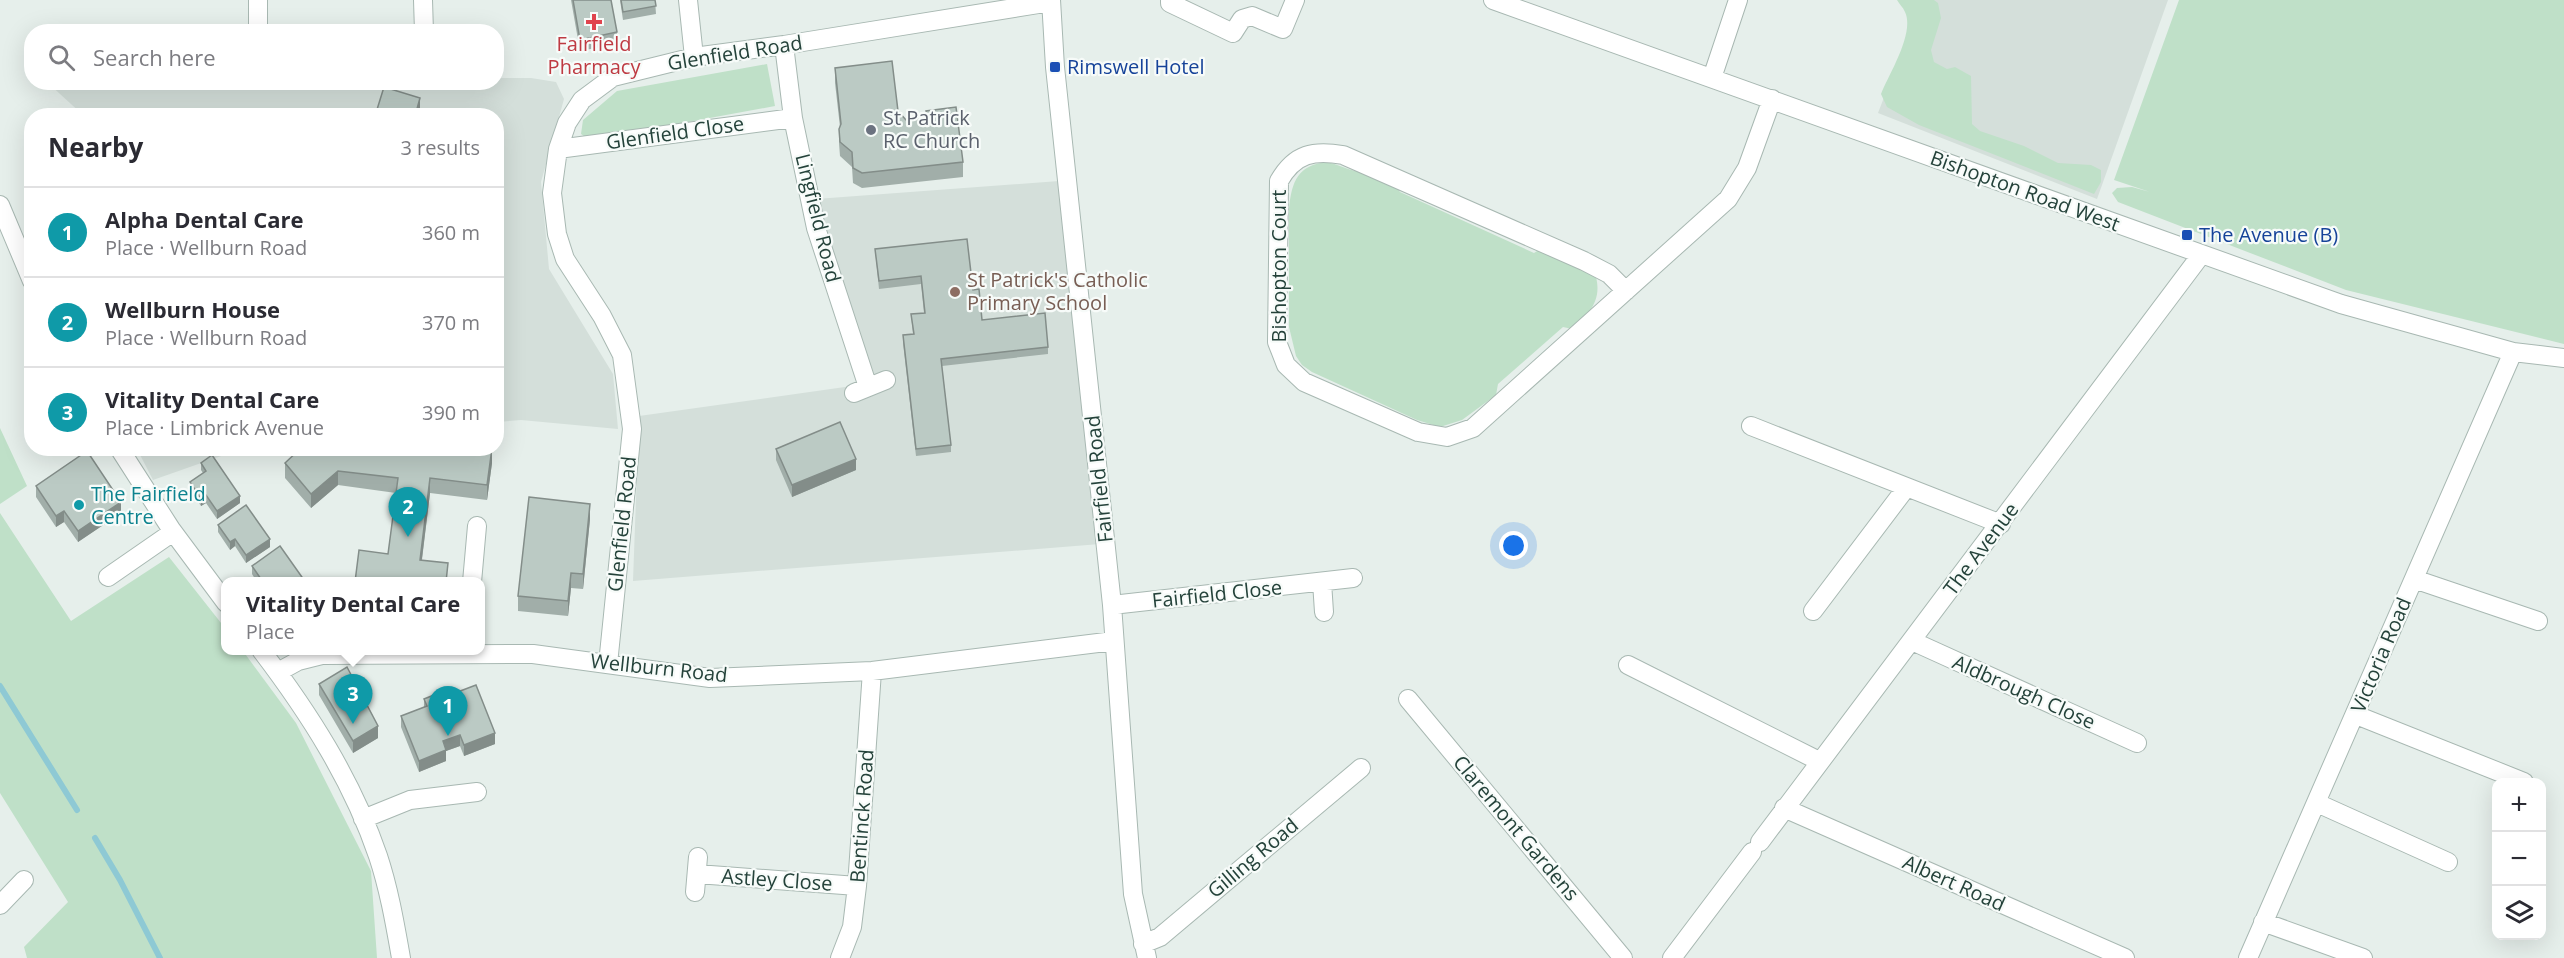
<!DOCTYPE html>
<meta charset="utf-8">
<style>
body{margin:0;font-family:"Open Sans",sans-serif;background:#f2f2f3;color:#2b2b33}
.controls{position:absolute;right:18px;bottom:18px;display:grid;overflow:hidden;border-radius:12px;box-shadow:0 6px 24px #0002}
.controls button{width:54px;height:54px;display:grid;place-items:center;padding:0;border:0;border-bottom:2px solid #e1e1e2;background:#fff;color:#2b2b33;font:30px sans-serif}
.you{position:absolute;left:1514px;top:546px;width:21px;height:21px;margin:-15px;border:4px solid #fff;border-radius:50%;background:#1a73e8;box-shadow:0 0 0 9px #1a73e833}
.badge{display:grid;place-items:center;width:39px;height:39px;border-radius:50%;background:#1a73e8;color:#fff;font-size:20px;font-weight:700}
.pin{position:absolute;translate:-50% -50px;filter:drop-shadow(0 2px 3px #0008)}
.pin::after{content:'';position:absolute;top:32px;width:21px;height:18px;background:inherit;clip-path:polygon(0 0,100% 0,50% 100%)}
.popup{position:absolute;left:221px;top:577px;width:264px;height:78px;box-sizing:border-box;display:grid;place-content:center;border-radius:12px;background:#fff;filter:drop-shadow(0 2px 4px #0005);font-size:20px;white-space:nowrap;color:#7c7c81}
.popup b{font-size:22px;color:#2b2b33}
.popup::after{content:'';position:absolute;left:50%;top:100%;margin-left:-12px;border:12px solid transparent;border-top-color:#fff}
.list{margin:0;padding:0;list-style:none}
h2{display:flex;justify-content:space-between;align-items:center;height:78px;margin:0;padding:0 24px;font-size:26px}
h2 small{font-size:20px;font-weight:400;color:#7c7c81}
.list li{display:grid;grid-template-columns:39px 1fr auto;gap:18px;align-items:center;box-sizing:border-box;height:90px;padding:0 24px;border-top:2px solid #e1e1e2}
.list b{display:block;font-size:22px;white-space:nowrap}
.list p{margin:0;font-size:20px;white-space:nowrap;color:#7c7c81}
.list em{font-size:20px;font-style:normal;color:#7c7c81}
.icon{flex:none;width:33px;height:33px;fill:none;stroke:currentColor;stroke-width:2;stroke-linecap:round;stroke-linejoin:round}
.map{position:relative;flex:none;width:2564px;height:958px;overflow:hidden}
.search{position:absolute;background:#fff;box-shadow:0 6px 24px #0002;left:24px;top:24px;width:480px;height:66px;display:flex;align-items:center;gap:15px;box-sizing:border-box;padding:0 21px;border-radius:24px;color:#7c7c81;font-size:22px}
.panel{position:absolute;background:#fff;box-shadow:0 6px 24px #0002;left:24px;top:108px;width:480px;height:348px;border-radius:24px}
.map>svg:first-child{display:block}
.built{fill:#d4dfda}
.green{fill:#bfe0c8}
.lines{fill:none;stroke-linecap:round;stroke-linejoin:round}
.stream{stroke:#8ec9d4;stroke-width:6}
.minor-casing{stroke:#a8b8b2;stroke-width:20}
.minor{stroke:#fff;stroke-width:18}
.wall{fill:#a1aea9}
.shaded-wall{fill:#838d89}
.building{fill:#bbcac4;stroke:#838d89;stroke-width:1.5}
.health-dot{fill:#e0444e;stroke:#f7fbf9;stroke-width:2}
.transit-dot{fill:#1a4fb4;stroke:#f7fbf9;stroke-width:2}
.worship-dot{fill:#6b7280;stroke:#f7fbf9;stroke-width:2}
.education-dot{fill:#8d6e63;stroke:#f7fbf9;stroke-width:2}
.culture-dot{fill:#0f9aa8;stroke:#f7fbf9;stroke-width:2}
.labels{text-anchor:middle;stroke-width:4.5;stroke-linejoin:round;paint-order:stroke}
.health-label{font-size:20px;fill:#be3a42;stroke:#f7fbf9}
.street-label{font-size:20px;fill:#24423a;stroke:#f7fbf9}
.transit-label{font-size:20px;fill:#164399;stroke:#f7fbf9;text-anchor:start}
.worship-label{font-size:20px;fill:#5b616d;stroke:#f7fbf9;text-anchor:start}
.education-label{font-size:20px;fill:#785e54;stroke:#f7fbf9;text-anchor:start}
.culture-label{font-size:20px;fill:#0d838f;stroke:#f7fbf9;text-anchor:start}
</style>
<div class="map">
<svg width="2564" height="958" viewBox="0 0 2564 958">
<rect width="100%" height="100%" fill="#e6efeb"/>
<!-- built -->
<path class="built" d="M1905,0H2168L2097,199L1878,113L1919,6Z
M497,78H531L556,82L564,99L541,182L549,269L613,374L618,429L521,420L497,422L496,116L83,115L48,83L496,82Z
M1059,181L1100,544L633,581L639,416L859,385L816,199Z
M137,449H241L153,480Z"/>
<!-- green -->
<path class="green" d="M1897,0H1934L1938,3L1941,18L1931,50L1934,62L1947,69L1955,67L1971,76L1972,124L1980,131L2024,146L2058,163L2091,165L2101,170V182L2094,194L1919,125L1887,107L1881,94C1889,74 1915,33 1905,12C1903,7 1899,4 1897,0Z
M2179,0H2564V344L2346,290L2118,202L2112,193L2117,188L2132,187L2150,192L2114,180Z
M767,64L775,106L590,140L581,134L583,120L617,91Z
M1327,162C1337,164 1346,169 1355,171C1372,173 1391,176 1400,192L1534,253L1542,248L1596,277C1602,301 1589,314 1572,329L1563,327L1498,384L1496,395L1462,420L1440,427L1417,420L1312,372L1302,365L1296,356L1289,327V208C1292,181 1298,165 1327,162Z
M0,428L27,486L0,504Z
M0,513L71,621L169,557L225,628L226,650L243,651L296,723L371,871L377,958H27L24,947L68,902L0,793Z"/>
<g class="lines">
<!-- stream -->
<path class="stream" d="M0,686L77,810
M95,838L120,880L160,958"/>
<defs>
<path id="minor" d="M258,0V32
M423,0L424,32
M688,0L694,57
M1051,0L1055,67L1112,605L1133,894L1147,958
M1170,0V3L1233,33L1242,19L1252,16L1283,29L1295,0
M1493,0L2341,304L2513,352L2564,358
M784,45L793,118L816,228L868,387
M1712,78L1738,0
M558,149L793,118
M0,205L32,281
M1626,291L1609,274L1584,261L1343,155C1314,150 1295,153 1279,181L1277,342L1286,365L1304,382L1418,432L1447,437L1473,428L1728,199L1747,168L1772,99
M854,393L886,380
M1751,426L2001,524
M119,448L171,529L226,603
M108,577L173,532
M2414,579L2538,621
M472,582L477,526
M1322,582L1324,612
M1112,605L1353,578
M1813,611L1906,488
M1912,641L2137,743
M261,650C309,713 352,780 378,856C389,889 395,924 401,958
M608,664L632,429L622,355L602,316L565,259L557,234L552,193L558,149L567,123L582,100L613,77L694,57L784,45L1051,2
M1628,665L1819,761
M278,672L298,661L322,655L533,654L710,678L872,671L1114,641
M1408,699L1623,958
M2356,715L2524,782
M2317,803L2448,862
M1784,808L2125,958
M363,819L410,800L477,792
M1760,842L2201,255
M697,874L857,886
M695,892L698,857
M0,905L24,880
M2263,922L2363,958
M1143,944L1160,937L1361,768
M840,958L852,927L857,886L872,671
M1672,958L1752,852
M2248,958L2513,352"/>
</defs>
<!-- minor casing -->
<use href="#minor" class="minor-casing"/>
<!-- minor -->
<use href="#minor" class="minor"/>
</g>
<!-- wall -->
<path class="wall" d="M571,0H611L617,32V44L580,51Z
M620,0H655L656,14L623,20Z
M835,68L898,111L906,120L926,119V111L963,162V177L862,188L853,183L852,167L840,156L839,143V129L840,127L835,83Z
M875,249L973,290L982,320L1048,347V354L942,366L951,445V452L916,456L903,343V335L913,334L911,314L924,313L921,284L879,289Z
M776,449L856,470L792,497L776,460Z
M201,463L240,503L217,519L206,503L201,506L190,490V482L203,473L201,470Z
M285,463H492L487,500L430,493L422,560L448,578L447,582H355L388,554L396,493L338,485L311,508L285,478Z
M36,486L121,513L78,542L64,522L56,527L36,497Z
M590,519L583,589L571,588L568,616L518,611V596Z
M218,525L270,547L246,563L235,546L230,550L218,532Z
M252,566L304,582H257L252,574Z
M319,684L378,738L353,753L319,695Z
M447,696L495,744L464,756L460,746L446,751V761L419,772L401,727V716L424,707V699Z"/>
<!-- shaded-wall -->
<path class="shaded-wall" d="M420,98V109L418,116H415Z
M492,448V463L487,500V485Z
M856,459V470L792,497V485Z
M338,471V485L311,508V494Z
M430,478V493L420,574V560Z
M206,495V503L201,506V499Z
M240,496V503L217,519V511Z
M121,502V513L78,542V531Z
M590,504V519L583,589V574Z
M64,511V522L56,527V516Z
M235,539V546L230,550V542Z
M270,539V547L246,563V555Z
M571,573V588L568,616V601Z
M378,726V738L353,753V741Z
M495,733V744L464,756V745Z
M460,735V746L446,751V761L419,772V761L443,741Z"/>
<!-- building -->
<path class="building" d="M573,0H611L617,32L580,40Z
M621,0H655L656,6L623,12Z
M892,61L898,111L906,120L927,119L926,111L956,107L963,162L862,173L853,168L852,152L840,142L839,129L841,124L835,68Z
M384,87L420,98L415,116H375Z
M967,239L973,290L979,289L982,320L1045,313L1048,347L941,359L951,445L916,449L903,335L914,334L911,314L925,313L921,276L879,281L875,249Z
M840,422L856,459L792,485L776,449Z
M301,448H492L487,485L430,478L420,560L448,563L446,582H355L359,550L388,554L398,478L338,471L311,494L285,463Z
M87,451L121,502L78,531L64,511L56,516L36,486Z
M212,455L240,496L217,511L206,495L201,499L190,482L206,471L201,463Z
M529,497L590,504L583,574L571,573L568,601L518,596Z
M246,505L270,539L246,555L235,539L230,542L218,525Z
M280,546L304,580L302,582H263L252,566Z
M308,579L348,580V582H308Z
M347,667L378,726L353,741L319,684Z
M476,685L495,733L464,745L460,735L443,741L446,750L419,761L401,716L427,706L424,699L444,691L447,696Z"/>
<!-- markers -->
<path class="health-dot" d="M591 13h6v6h6v6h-6v6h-6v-6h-6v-6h6z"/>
<g class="transit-dot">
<rect x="1049" y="61" width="12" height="12" rx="3"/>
<rect x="2181" y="229" width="12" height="12" rx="3"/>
</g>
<circle class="worship-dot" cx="871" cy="130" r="6"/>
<circle class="education-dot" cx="955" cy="292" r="6"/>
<circle class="culture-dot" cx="79" cy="505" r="6"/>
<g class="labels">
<!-- health labels -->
<g class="health-label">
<text x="594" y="51">Fairfield<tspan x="594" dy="23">Pharmacy</tspan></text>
</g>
<!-- street labels -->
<g class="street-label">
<text transform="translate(735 53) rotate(-9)" y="7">Glenfield Road</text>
<text transform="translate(675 133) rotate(-8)" y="7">Glenfield Close</text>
<text transform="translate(2025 191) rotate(20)" y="7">Bishopton Road West</text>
<text transform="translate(818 218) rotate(76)" y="7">Lingfield Road</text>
<text transform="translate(1279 266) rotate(-90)" y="7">Bishopton Court</text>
<text transform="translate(1099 479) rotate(-96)" y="7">Fairfield Road</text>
<text transform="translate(622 524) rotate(-84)" y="7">Glenfield Road</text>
<text transform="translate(1981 549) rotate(-53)" y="7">The Avenue</text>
<text transform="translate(1217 594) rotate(-6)" y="7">Fairfield Close</text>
<text transform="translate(2381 655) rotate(-67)" y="7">Victoria Road</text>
<text transform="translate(659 668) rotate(6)" y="7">Wellburn Road</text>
<text transform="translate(2024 692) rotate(24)" y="7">Aldbrough Close</text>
<text transform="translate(862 816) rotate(-86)" y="7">Bentinck Road</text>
<text transform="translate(1516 828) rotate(50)" y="7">Claremont Gardens</text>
<text transform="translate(1253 858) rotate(-40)" y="7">Gilling Road</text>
<text transform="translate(777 880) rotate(4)" y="7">Astley Close</text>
<text transform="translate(1954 883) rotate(24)" y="7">Albert Road</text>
</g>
<!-- transit labels -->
<g class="transit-label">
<text x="1067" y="74">Rimswell Hotel</text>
<text x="2199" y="242">The Avenue (B)</text>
</g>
<!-- worship labels -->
<g class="worship-label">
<text x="883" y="125">St Patrick<tspan x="883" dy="23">RC Church</tspan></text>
</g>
<!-- education labels -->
<g class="education-label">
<text x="967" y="287">St Patrick's Catholic<tspan x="967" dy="23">Primary School</tspan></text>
</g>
<!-- culture labels -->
<g class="culture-label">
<text x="91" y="501">The Fairfield<tspan x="91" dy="23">Centre</tspan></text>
</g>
</g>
</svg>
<div class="controls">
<button>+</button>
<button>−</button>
<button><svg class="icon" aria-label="layers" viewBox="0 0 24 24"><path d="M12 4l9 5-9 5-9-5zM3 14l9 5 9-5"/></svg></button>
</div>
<div class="you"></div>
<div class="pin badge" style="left:448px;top:736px;background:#0f9aa8">1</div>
<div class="pin badge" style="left:408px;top:537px;background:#0f9aa8">2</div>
<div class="pin badge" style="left:353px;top:724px;background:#0f9aa8">3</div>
<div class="popup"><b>Vitality Dental Care</b>Place</div>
<div class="search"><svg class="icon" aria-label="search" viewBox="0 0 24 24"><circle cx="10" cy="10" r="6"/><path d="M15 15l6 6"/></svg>Search here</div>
<section class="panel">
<h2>Nearby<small>3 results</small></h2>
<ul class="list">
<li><span class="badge" style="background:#0f9aa8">1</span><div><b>Alpha Dental Care</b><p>Place · Wellburn Road</p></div><em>360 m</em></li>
<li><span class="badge" style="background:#0f9aa8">2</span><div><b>Wellburn House</b><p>Place · Wellburn Road</p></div><em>370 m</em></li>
<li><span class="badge" style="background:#0f9aa8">3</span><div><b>Vitality Dental Care</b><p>Place · Limbrick Avenue</p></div><em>390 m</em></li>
</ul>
</section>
</div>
